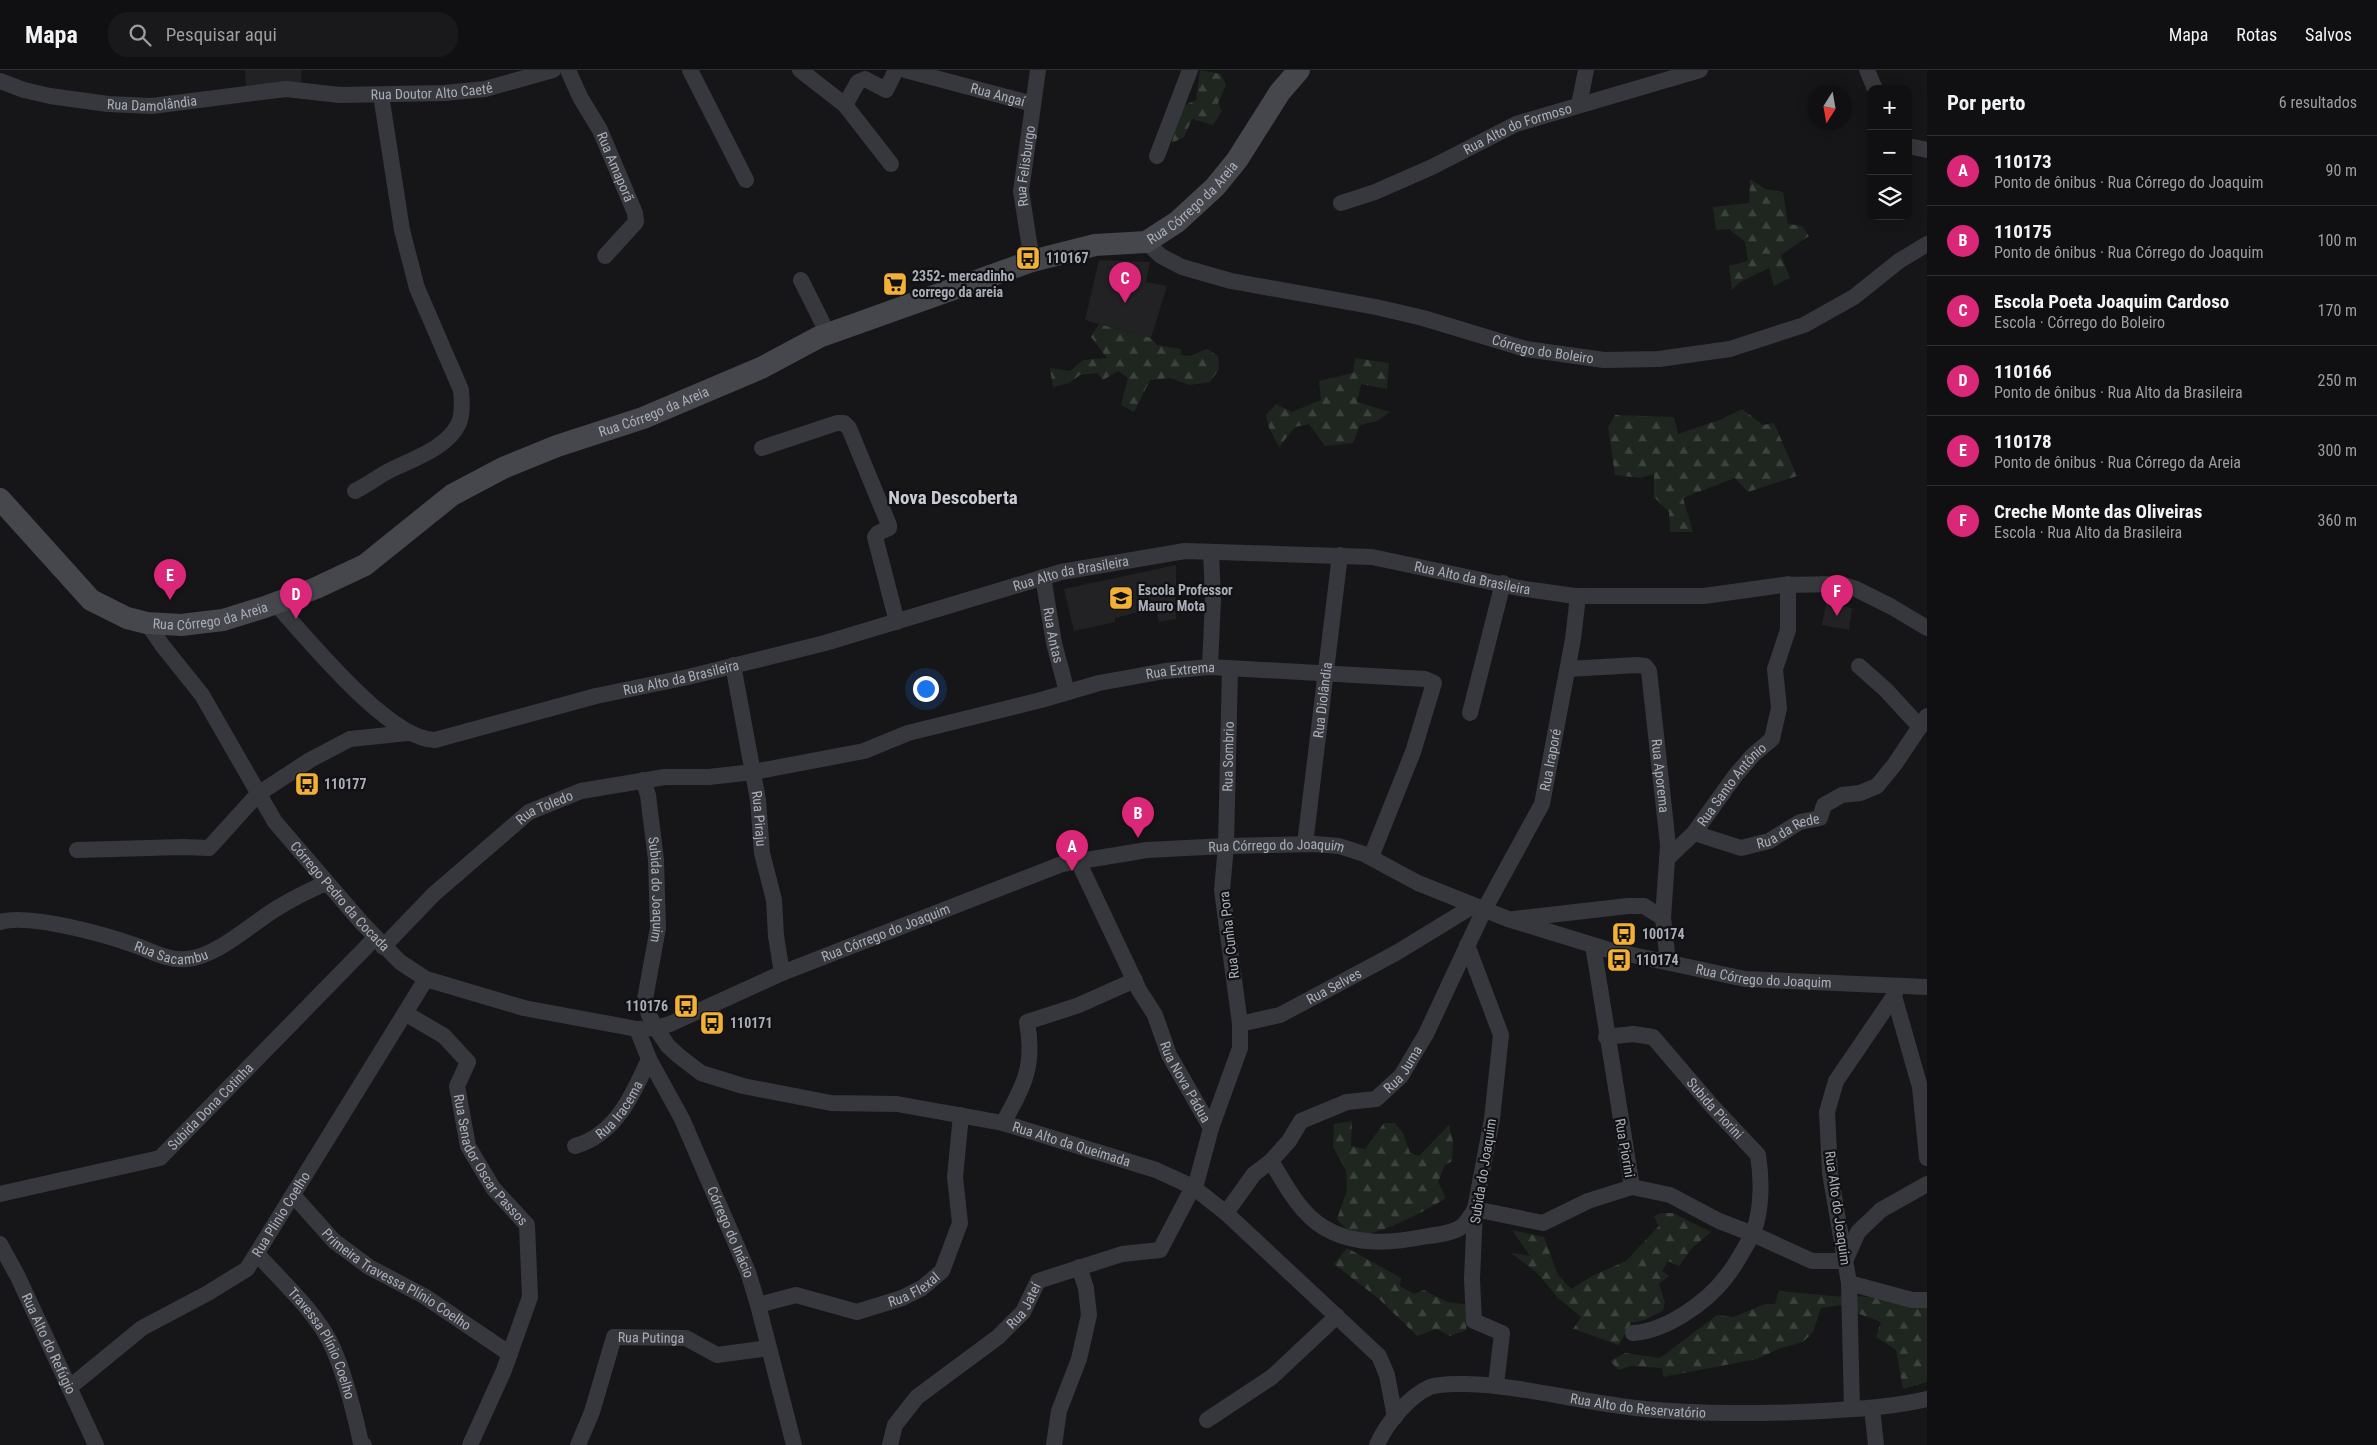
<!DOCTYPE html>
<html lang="pt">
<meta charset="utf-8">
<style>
body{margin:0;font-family:"Roboto Condensed",sans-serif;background:#19191b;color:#f1f3f6}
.controls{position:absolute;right:15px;top:15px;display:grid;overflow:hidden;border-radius:10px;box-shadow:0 2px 12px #0003}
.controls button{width:45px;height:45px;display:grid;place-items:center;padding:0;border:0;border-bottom:1px solid #303032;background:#101012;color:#f1f3f6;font:25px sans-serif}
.compass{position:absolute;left:1807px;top:15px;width:45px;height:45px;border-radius:50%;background:#101012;box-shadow:0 2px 12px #0003;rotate:191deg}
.you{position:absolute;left:925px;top:618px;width:18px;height:18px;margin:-12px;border:4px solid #fff;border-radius:50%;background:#1a73e8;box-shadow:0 0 0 8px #1a73e833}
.badge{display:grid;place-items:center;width:32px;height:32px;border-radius:50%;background:#db2777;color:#fff;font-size:16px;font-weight:700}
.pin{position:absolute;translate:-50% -41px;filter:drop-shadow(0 1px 2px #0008)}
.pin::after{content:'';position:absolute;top:26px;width:18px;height:15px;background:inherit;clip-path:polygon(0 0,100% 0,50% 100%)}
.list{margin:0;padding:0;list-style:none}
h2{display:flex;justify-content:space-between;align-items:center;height:65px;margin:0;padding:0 20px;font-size:21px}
h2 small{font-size:16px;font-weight:400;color:#9c9d9f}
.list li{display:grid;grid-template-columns:32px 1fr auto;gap:15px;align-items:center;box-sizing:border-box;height:70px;padding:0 20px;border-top:1px solid #303032}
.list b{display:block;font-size:19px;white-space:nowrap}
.list p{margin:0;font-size:16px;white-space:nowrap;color:#9c9d9f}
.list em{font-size:16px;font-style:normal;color:#9c9d9f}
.icon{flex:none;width:28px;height:28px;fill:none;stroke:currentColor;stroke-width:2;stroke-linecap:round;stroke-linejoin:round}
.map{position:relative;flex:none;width:1927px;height:1375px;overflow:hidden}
header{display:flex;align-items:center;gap:30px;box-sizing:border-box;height:70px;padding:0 25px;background:#101012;border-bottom:1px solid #303032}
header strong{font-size:24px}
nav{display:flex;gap:28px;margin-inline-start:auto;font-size:18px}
.search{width:350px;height:45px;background:#19191b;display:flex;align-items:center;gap:12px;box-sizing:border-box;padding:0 18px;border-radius:20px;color:#9c9d9f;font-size:19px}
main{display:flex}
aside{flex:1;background:#101012}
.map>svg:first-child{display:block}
.built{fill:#222225}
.forest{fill:url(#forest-firs)}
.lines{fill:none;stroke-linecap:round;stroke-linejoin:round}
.street{stroke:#37383d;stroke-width:16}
.secondary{stroke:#45474d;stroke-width:22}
.labels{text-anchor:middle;stroke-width:4.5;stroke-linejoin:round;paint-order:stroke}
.street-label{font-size:14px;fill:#a8adb8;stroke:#111113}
.poi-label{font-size:14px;font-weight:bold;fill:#a8adb8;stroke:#111113;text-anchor:start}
.district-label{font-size:19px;font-weight:bold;fill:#c9ccd4;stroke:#111113}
</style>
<header>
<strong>Mapa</strong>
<div class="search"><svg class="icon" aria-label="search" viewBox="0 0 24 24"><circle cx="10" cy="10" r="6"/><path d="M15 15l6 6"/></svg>Pesquisar aqui</div>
<nav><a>Mapa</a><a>Rotas</a><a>Salvos</a></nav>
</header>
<main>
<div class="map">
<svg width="1927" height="1375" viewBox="0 0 1927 1375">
<defs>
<pattern id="forest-firs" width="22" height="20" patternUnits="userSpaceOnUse" patternTransform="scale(1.25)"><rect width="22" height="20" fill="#1e261f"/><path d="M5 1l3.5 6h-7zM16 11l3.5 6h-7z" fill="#3c433d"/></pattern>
</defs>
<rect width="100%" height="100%" fill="#161618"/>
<!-- built -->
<path class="built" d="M245,0H302L301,13L246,16Z
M1099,190L1150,192L1146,212L1167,216L1151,268L1085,250Z
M1176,495V549L1159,552L1156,538L1115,548V552L1074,561L1064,519Z
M1826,533L1852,538L1849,560L1822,555Z"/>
<!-- forest -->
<path class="forest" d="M1200,0L1221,4L1226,15L1218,33L1222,41L1213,55L1192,49L1184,67L1172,73L1179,38L1196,30Z
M1750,109L1765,119L1783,122L1788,154L1802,156L1809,166L1781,185L1790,208L1774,216L1769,198L1740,212L1732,220L1729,196L1748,191L1745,172L1729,159L1716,160L1713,137L1749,133Z
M1099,254L1151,268L1157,275L1181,279V285L1190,286L1207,279L1218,286L1219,299L1210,312L1189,315L1170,308L1150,310L1134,342L1121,335L1128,308L1118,301L1103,310L1097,303L1080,305L1069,313L1053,317L1050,298L1070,301L1083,290L1107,288L1091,267Z
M1355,288L1389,293L1387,319L1361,314L1357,332L1390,342L1377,351L1360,355L1353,373L1325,376L1309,354L1295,357L1279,377L1269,358L1266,345L1276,334L1292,342L1321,330L1319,311L1353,303Z
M1742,339L1763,355L1774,353L1797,406L1748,422L1735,408L1683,428L1693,462H1670L1669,442L1654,427V404L1641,408L1615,405L1608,357L1615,345L1674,347L1678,364L1722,349Z
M1352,1051L1351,1076L1365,1079L1384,1053H1395L1403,1063L1410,1083L1419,1086L1449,1055L1453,1072L1452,1091L1445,1095L1438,1112L1446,1128C1431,1138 1380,1165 1363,1164C1351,1163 1344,1158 1337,1149L1347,1120L1346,1100L1333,1077L1334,1054Z
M1661,1143H1673L1711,1162L1692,1178L1679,1196L1668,1191L1662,1201L1669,1206L1659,1214L1665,1232L1663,1241L1644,1250L1631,1253L1619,1275L1573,1259L1581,1247L1558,1228L1537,1203L1511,1183L1530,1186L1512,1160L1544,1167L1558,1205L1571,1219L1594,1205L1626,1191L1659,1156L1654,1146Z
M1347,1178L1401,1208L1400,1216L1414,1224L1424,1220L1447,1232L1469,1235L1466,1260L1450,1266L1436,1259L1417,1266L1379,1229L1334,1194Z
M1779,1221L1844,1227L1843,1235L1821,1238L1813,1262L1803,1272L1781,1278L1757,1289L1663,1307L1662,1298L1630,1296L1619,1300L1610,1291L1625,1283L1660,1288L1717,1245L1734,1247L1765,1234H1775Z
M1855,1226L1881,1228L1927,1237V1312L1903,1319L1896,1280L1876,1267L1881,1252L1854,1242Z"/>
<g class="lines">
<!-- street -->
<g class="street">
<path id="s1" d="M568,0L580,27L600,60L635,143L636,152L605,186"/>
<path d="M690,0L746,110"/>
<path d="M800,0L845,35L891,94"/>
<path id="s2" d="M905,0L1033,34"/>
<path d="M1867,0L1875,19"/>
<path id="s3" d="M0,11L24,20L50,26L108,34L152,36L286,19L340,25L444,23L485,19L553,0"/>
<path d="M845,35L858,12L865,9L886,20L896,0"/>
<path d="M1579,35L1586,0"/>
<path d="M1908,76L1927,80"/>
<path d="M1157,86L1190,0"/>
<path id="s4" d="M1341,133L1375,122L1432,97L1516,54L1700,0"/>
<path id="s5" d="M1146,172L1161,186L1182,197L1231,211L1376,237L1423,248L1526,279L1604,290L1659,289L1730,279L1804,255L1854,227L1899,191L1927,174"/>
<path id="s6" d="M1032,191L1021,121L1038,0"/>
<path d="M801,210L828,264"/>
<path d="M762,378L837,353H844L849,358L889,455V458L878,463L875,467L897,552"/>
<path d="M355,421C365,416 375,409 385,403C409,390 445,380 458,355C463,346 462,330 461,320L417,218L402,160L381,25"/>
<path id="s7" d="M1043,507L1054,573L1067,622"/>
<path id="s8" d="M275,533C308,569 388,669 435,670L596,626L688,607L825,573L1061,502L1185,481L1372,487L1519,518L1575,526H1704L1783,515L1840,514L1856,519L1892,537L1927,558"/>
<path id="s9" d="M147,553L162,575L202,625L275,752L362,853L400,892L426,909L524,938L637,959L656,958L670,954L782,903L1062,794L1147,780L1226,776L1315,774L1339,776L1364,784L1418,813L1508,849L1609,880L1745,909L1927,917"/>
<path id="s10" d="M733,595L758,730L762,783L774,830L776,866L782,903"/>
<path d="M1859,596L1886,620L1920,657"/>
<path d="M1210,597L1213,529L1211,482"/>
<path id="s11" d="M1568,599L1637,595L1645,596L1649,601L1668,775L1663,848L1668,892"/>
<path d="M1470,643L1503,513"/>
<path id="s12" d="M643,710L648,725L656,790L658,858L645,929L649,945L656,958L668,976L679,986L701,1003L743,1016L831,1033L897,1034L1003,1053L1156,1100L1193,1117L1226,1143L1379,1286L1387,1305L1395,1347"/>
<path id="s13" d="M1694,763L1741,778L1769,771L1800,752L1820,748L1824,735L1842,725L1860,723L1877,716L1895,694L1927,646"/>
<path id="s14" d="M1305,774L1340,485"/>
<path d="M77,780L183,777L209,778L258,724L310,690L350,669L408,663"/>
<path id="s15" d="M1667,789L1694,763L1735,706L1753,685L1772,669L1779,638L1775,599L1788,560V514"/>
<path id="s16" d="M1078,791L1139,920L1155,945L1169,985L1211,1058L1195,1118"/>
<path d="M1514,849L1628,836H1644L1663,848"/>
<path id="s17" d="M0,852C29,843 107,865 137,876C154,882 168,891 187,889C217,887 253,852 279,837C294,828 310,820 326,813"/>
<path d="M1467,875L1501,965L1492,1049L1475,1139L1472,1209L1474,1251L1502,1263L1496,1315"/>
<path id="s18" d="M383,877L434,824L529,742L581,721L665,707H709L753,702L864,681L908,663L1041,630L1099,613L1165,601L1210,597L1425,609L1434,613L1413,682L1371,787"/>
<path d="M1896,920L1894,926L1920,1017L1927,1088"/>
<path id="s19" d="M405,943L444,966L468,992L457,1016L468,1076L493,1118L527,1155L530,1227L504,1300L470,1375"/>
<path id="s20" d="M1240,954L1280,945L1396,883L1473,836"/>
<path id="s21" d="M637,959L649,989L682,1049L748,1202L758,1235L794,1375"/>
<path id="s22" d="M1606,967L1633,964L1653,967L1712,1036L1758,1085C1762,1111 1762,1139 1753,1164L1812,1191H1845"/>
<path d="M1003,1053C1024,1016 1035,996 1027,952L1079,935L1135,910"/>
<path id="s23" d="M1211,1058L1240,978V954L1222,820L1226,776L1230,598"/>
<path id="s24" d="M575,1076C615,1065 633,1025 649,989"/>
<path d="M1271,1091C1285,1114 1299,1142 1323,1157C1356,1177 1392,1173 1428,1166C1437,1165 1453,1163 1461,1157C1466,1154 1471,1145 1475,1139L1543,1153L1588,1131L1632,1117L1593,875"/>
<path d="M1632,1117L1670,1125L1719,1151L1753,1164C1744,1178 1737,1194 1726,1207C1706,1233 1666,1261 1633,1263"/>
<path id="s25" d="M0,1124L160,1088L375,868"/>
<path id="s26" d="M293,1125L334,1171L369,1197L424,1226L510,1284"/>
<path id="s27" d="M1226,1143L1254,1104L1271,1091L1289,1071L1301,1051L1347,1032L1376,1029L1401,1006L1426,964L1484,840L1542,734L1573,569L1578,526"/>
<path id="s28" d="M0,1174L18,1207L96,1375"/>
<path id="s29" d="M257,1184C280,1209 307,1234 325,1263C342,1290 354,1341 361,1373L364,1375"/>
<path d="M1845,1191L1858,1162L1881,1140L1927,1114"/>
<path d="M1849,1213L1912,1230H1927"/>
<path id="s30" d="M758,1235L796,1225L857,1242L902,1228L922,1218L942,1201L960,1153L955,1107L961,1045"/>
<path id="s31" d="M70,1317L142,1258L208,1223L247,1199L426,909"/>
<path d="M1872,1338L1876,1375"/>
<path d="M1852,1339L1849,1213L1830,1103L1827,1042L1836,1011L1894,926"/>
<path d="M1207,1350L1272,1307L1337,1246"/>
<path id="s32" d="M578,1375L592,1342L614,1267L686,1268L717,1285L769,1278"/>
<path id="s33" d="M890,1375L895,1355L917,1327L998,1267L1023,1242L1038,1211L1122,1184L1160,1180L1193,1117"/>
<path d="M1054,1375L1059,1341L1079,1289L1089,1245L1086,1218L1079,1197"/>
<path id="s34" d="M1377,1375C1386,1354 1409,1326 1430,1317C1441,1313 1456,1314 1467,1314C1525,1316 1580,1332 1636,1338C1698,1345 1760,1344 1822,1341C1858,1339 1892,1337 1927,1329"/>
</g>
<!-- secondary -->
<path class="secondary" id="s35" d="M0,429L91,530L127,548L147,553L181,555L223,550L265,537L316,518L365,495L452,425L503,398L557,376L643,348L761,298L819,267L1032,191L1095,175L1146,172L1177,152L1215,117L1237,90L1280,22L1299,0"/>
</g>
<!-- icons -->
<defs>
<symbol id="bus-square" viewBox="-11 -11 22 22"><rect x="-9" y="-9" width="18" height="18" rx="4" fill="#f2b134" stroke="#111113"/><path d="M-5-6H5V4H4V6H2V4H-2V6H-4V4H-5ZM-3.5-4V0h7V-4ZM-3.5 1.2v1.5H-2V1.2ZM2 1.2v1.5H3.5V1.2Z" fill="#111"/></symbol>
<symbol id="supermarket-square" viewBox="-11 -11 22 22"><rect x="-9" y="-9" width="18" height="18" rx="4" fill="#f2b134" stroke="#111113"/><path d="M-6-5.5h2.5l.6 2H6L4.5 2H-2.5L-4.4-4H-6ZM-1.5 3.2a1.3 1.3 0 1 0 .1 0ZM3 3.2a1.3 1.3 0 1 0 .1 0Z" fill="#111"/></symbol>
<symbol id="school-square" viewBox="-11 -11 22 22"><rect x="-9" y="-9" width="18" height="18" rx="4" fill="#f2b134" stroke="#111113"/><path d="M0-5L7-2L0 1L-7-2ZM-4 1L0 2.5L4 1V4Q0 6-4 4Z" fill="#111"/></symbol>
</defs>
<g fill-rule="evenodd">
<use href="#bus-square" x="1014" y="174" width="28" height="28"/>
<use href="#supermarket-square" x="881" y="200" width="28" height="28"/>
<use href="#school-square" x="1107" y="514" width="28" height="28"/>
<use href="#bus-square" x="293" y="700" width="28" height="28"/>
<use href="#bus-square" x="1610" y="850" width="28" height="28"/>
<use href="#bus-square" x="1605" y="876" width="28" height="28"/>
<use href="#bus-square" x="672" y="922" width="28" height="28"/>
<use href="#bus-square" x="698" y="939" width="28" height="28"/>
</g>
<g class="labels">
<!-- street labels -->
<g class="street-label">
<text dy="5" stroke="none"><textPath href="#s3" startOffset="436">Rua Doutor Alto Caeté</textPath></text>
<text dy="5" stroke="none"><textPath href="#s2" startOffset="96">Rua Angaí</textPath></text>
<text dy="5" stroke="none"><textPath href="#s3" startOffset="155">Rua Damolândia</textPath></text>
<text dy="5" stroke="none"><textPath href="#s4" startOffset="192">Rua Alto do Formoso</textPath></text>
<text dy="5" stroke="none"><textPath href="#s6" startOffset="96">Rua Felisburgo</textPath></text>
<text dy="5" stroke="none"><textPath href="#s1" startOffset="108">Rua Amaporã</textPath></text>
<text dy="5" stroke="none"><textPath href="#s35" startOffset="1341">Rua Córrego da Areia</textPath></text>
<text dy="5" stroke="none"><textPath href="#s5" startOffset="415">Córrego do Boleiro</textPath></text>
<text dy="5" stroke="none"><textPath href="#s35" startOffset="756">Rua Córrego da Areia</textPath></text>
<text dy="5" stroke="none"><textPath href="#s8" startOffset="872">Rua Alto da Brasileira</textPath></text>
<text dy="5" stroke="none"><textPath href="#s8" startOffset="1278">Rua Alto da Brasileira</textPath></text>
<text dy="5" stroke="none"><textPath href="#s35" startOffset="261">Rua Córrego da Areia</textPath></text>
<text dy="5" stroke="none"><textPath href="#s7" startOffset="59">Rua Antas</textPath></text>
<text dy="5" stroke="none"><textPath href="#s18" startOffset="869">Rua Extrema</textPath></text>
<text dy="5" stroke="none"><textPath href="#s8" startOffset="468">Rua Alto da Brasileira</textPath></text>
<text dy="5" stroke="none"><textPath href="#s14" startOffset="145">Rua Diolândia</textPath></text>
<text dy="5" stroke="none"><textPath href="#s23" startOffset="378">Rua Sombrio</textPath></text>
<text dy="5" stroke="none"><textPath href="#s27" startOffset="584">Rua Iraporé</textPath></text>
<text dy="5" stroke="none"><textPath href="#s11" startOffset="189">Rua Aporema</textPath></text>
<text dy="5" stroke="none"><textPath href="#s15" startOffset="99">Rua Santo Antônio</textPath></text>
<text dy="5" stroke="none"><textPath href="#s18" startOffset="215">Rua Toledo</textPath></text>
<text dy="5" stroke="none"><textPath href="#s10" startOffset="156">Rua Piraju</textPath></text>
<text dy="5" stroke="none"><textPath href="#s13" startOffset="100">Rua da Rede</textPath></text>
<text dy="5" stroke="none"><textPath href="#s9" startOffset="1346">Rua Córrego do Joaquim</textPath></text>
<text dy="5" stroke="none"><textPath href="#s12" startOffset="111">Subida do Joaquim</textPath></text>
<text dy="5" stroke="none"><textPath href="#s9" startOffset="336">Córrego Pedro da Cocada</textPath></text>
<text dy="5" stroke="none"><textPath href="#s9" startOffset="941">Rua Córrego do Joaquim</textPath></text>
<text transform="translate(1229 865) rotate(-97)" y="5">Rua Cunha Pora</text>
<text dy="5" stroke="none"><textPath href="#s17" startOffset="176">Rua Sacambu</textPath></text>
<text dy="5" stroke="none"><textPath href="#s9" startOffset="1856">Rua Córrego do Joaquim</textPath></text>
<text dy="5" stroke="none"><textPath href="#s20" startOffset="102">Rua Selves</textPath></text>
<text dy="5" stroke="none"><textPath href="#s27" startOffset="239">Rua Juma</textPath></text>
<text dy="5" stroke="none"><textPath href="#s16" startOffset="246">Rua Nova Pádua</textPath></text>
<text dy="5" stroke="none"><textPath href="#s25" startOffset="236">Subida Dona Cotinha</textPath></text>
<text dy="5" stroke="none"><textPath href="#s24" startOffset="59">Rua Iracema</textPath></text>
<text dy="5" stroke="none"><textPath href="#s22" startOffset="142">Subida Piorini</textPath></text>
<text dy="5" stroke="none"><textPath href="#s12" startOffset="696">Rua Alto da Queimada</textPath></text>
<text transform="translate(1625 1078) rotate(80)" y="5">Rua Piorini</text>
<text dy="5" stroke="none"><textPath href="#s19" startOffset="190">Rua Senador Oscar Passos</textPath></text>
<text transform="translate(1483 1101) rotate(-81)" y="5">Subida do Joaquim</text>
<text transform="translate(1838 1138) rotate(82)" y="5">Rua Alto do Joaquim</text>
<text dy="5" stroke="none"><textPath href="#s31" startOffset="278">Rua Plinio Coelho</textPath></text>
<text dy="5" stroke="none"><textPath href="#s21" startOffset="224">Córrego do Inácio</textPath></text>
<text dy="5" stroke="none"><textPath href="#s26" startOffset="135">Primeira Travessa Plínio Coelho</textPath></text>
<text dy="5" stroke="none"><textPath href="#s30" startOffset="164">Rua Flexal</textPath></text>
<text dy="5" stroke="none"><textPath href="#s33" startOffset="198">Rua Jateí</textPath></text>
<text dy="5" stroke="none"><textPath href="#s32" startOffset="151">Rua Putinga</textPath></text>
<text dy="5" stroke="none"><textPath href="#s28" startOffset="111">Rua Alto do Refúgio</textPath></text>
<text dy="5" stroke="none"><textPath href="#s29" startOffset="112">Travessa Plínio Coelho</textPath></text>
<text dy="5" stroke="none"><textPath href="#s34" startOffset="290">Rua Alto do Reservatório</textPath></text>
</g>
<!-- poi labels -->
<g class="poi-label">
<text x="1046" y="193">110167</text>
<text x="912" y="211">2352- mercadinho<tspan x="912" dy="16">corrego da areia</tspan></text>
<text x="1138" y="525">Escola Professor<tspan x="1138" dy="16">Mauro Mota</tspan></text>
<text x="324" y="719">110177</text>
<text x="1642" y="869">100174</text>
<text x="1636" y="895">110174</text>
<text x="668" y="941" text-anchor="end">110176</text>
<text x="730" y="958">110171</text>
</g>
<!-- district labels -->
<g class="district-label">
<text x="953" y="434">Nova Descoberta</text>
</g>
</g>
</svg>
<div class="controls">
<button>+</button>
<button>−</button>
<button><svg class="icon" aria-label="layers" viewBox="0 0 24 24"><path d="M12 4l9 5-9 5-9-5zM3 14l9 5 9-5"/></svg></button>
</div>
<svg class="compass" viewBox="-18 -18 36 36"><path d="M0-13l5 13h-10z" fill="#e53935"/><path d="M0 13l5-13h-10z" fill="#9c9d9f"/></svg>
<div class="you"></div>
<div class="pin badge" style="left:1072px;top:801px">A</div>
<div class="pin badge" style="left:1138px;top:768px">B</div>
<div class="pin badge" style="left:1125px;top:233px">C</div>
<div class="pin badge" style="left:296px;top:549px">D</div>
<div class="pin badge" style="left:170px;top:530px">E</div>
<div class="pin badge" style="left:1837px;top:546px">F</div>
</div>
<aside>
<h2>Por perto<small>6 resultados</small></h2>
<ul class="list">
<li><span class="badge">A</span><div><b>110173</b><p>Ponto de ônibus · Rua Córrego do Joaquim</p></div><em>90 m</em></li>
<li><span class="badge">B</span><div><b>110175</b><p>Ponto de ônibus · Rua Córrego do Joaquim</p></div><em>100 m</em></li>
<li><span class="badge">C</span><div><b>Escola Poeta Joaquim Cardoso</b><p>Escola · Córrego do Boleiro</p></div><em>170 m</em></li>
<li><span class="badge">D</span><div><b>110166</b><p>Ponto de ônibus · Rua Alto da Brasileira</p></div><em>250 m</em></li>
<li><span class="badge">E</span><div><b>110178</b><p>Ponto de ônibus · Rua Córrego da Areia</p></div><em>300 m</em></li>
<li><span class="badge">F</span><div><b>Creche Monte das Oliveiras</b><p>Escola · Rua Alto da Brasileira</p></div><em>360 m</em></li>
</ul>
</aside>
</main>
